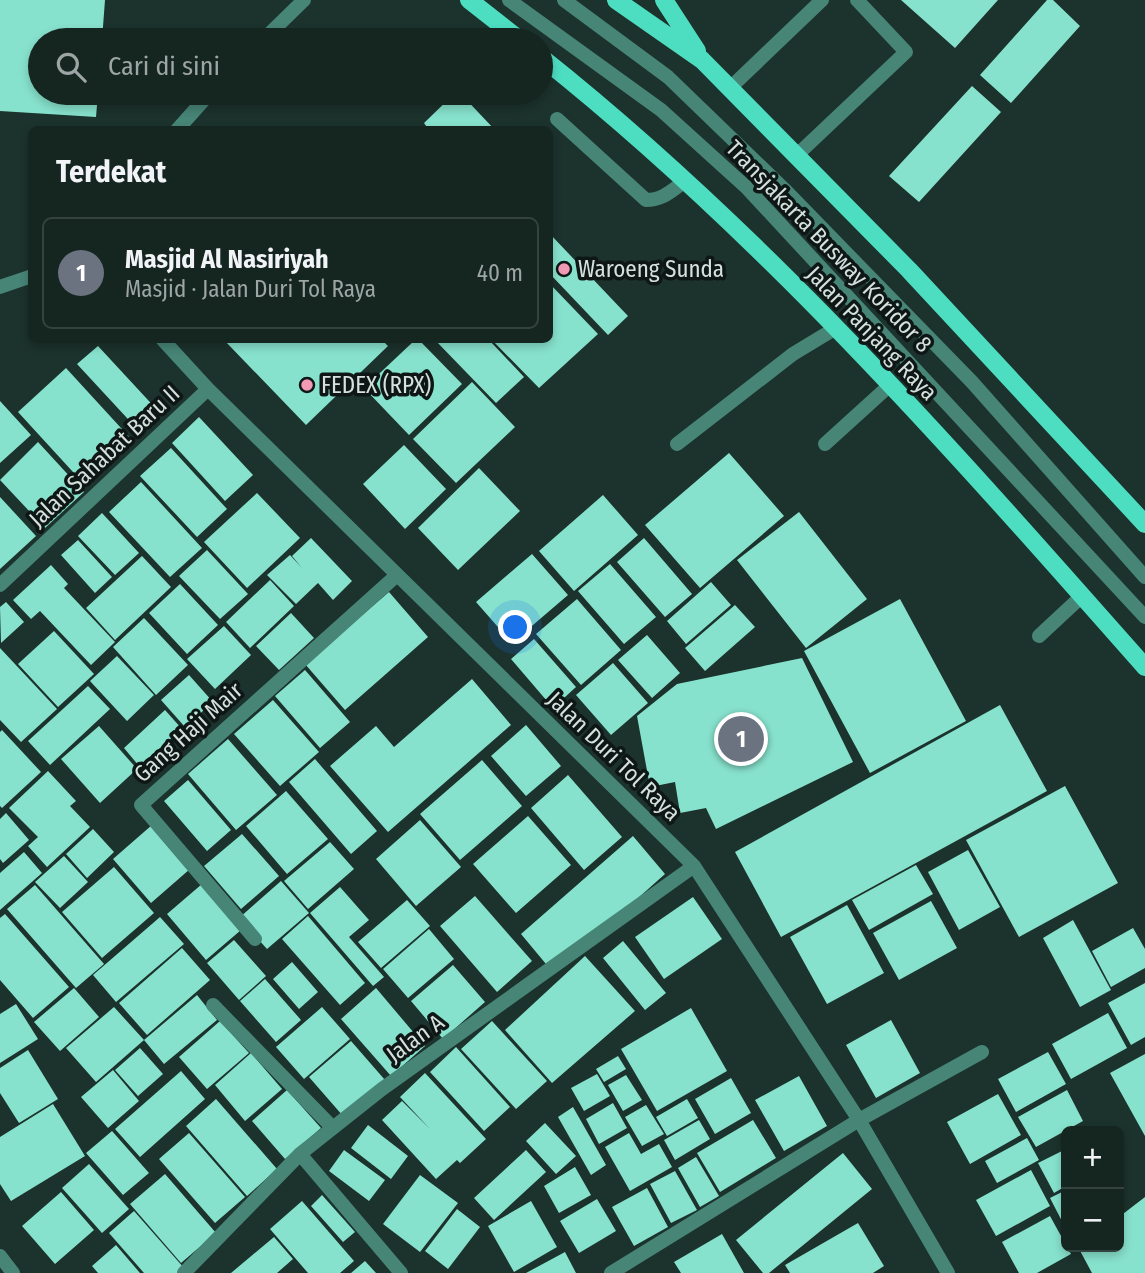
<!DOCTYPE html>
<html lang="id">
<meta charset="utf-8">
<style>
body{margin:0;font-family:"Fira Sans Condensed",sans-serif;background:#22322e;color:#f1f3f6}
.controls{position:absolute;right:21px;bottom:21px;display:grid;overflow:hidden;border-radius:10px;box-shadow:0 4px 10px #0003}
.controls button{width:63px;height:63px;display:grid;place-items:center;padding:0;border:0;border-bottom:2px solid #34433f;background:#152621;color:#f1f3f6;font:35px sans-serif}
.you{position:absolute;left:516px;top:628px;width:24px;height:24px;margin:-18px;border:5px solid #fff;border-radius:50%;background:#1a73e8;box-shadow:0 0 0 10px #1a73e833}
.badge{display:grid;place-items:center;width:46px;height:46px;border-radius:50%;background:#1a73e8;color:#fff;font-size:23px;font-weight:700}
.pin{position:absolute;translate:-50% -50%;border:4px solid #fff;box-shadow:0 2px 7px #0006}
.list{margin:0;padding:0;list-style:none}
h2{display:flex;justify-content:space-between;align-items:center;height:91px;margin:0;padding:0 28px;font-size:30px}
h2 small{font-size:23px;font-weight:400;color:#9da5a5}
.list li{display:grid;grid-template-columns:46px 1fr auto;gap:21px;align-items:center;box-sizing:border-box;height:112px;margin:0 14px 14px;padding:0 14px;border:2px solid #34433f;border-radius:10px}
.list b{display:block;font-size:26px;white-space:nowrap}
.list p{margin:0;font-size:23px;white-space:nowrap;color:#9da5a5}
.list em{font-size:23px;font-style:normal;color:#9da5a5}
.icon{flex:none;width:38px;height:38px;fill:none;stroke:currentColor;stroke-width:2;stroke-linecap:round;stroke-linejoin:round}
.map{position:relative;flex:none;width:1145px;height:1273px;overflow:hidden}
.search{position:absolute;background:#152621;box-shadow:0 4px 10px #0003;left:28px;top:28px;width:525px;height:77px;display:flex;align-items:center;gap:18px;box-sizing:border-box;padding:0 24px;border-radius:38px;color:#9da5a5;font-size:26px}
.panel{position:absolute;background:#152621;box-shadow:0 4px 10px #0003;left:28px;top:126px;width:525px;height:217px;border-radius:10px}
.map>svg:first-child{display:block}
.building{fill:#87e2cd}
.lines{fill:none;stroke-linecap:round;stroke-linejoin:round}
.service{stroke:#478577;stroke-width:14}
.minor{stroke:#478577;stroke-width:14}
.primary{stroke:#4ddec1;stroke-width:18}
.poi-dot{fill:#f09ab6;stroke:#0e1715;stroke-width:2.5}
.labels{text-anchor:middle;stroke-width:7;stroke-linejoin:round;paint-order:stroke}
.street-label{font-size:23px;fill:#d4e1dd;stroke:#0e1715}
.poi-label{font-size:23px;fill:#d4e1dd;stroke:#0e1715;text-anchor:start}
</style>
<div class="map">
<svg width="1145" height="1273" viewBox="0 0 1145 1273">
<rect width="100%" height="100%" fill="#1c322c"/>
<!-- building -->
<path class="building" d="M0,0H105L102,40H40V93H98L96,117L0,111Z
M901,0H998L955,48Z
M1047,0H1053L1080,26L1011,103L980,75Z
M972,86L1001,112L919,202L889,176Z
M455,93H460L495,130H429L424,123Z
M550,234L628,316L608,335L550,274Z
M550,284L598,334L539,388L492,340H550Z
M224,340H382L388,346L306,425Z
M415,340H419L462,384L409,435L364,388Z
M435,340H489L524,377L496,403Z
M98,346L160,413L139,431L77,364Z
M66,368L132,440L84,484L18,412Z
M472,382L515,427L456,483L413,439Z
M0,401L31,435L0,463Z
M199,417L253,475L225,501L172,443Z
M38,442L84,492L45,528L0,480Z
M404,445L446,489L405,529L363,484Z
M171,448L227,509L197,537L140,476Z
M729,453L784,516L700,588L645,525Z
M479,468L520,511L458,570L418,528Z
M141,482L202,548L170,577L109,512Z
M257,493L300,538L247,588L204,542Z
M603,495L638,535L574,591L539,551Z
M0,497L36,536L0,569Z
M799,512L867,599L806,648L737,560Z
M102,513L139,553L115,575L78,536Z
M311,538L352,581L333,600L318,583L296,604L267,575L290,555L302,568L292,556Z
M644,538L692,594L665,617L617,562Z
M78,540L112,577L95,593L61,555Z
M207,550L248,594L220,619L179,576Z
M532,554L568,595L512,643L476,602Z
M142,556L171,587L115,640L86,608Z
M610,564L656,617L624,644L578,591Z
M51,565L68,584L64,588L115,642L91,665L40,611L31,619L13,600Z
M270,580L294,606L250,648L226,622Z
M711,582L731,605L686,644L667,621Z
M180,584L218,625L187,654L149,613Z
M389,592L428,637L345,710L305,664Z
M577,599L621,650L581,685L536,634Z
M900,599L966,721L870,773L804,651Z
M6,602L24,622L1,643L0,607Z
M735,605L755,627L705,671L685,648Z
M291,613L314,638L279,670L256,646Z
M144,618L188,665L156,695L113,647Z
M224,626L251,655L215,689L187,659Z
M54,631L94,674L58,707L18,664Z
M647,635L680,673L652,698L618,660Z
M534,639L576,687L553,708L511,659Z
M0,648L57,709L21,742L0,720Z
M117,656L154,695L127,721L90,681Z
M802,658L853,762L716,829L706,808L680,813L675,782L650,787L637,716L677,684Z
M613,663L648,703L611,735L576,695Z
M305,670L350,722L320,748L275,696Z
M189,675L213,702L185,727L161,700Z
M472,679L511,725L388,832L330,766L376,726L394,747Z
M88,686L110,709L50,765L28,741Z
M273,700L319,752L280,786L234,734Z
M1000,705L1047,791L781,937L735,852Z
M165,710L182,729L139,766L124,748Z
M526,725L561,766L526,796L491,756Z
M99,726L137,769L100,803L61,759Z
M2,730L41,772L2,808L0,806V732Z
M228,739L277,795L236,830L188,774Z
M315,759L377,831L351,854L289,782Z
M482,760L522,806L460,860L420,814Z
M48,771L76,801L70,806L90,827L47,867L28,846L38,837L9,808Z
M568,775L622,837L584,870L531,808Z
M188,780L231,830L207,851L164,801Z
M1065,786L1118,883L1019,937L966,840Z
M286,791L328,839L287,874L246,826Z
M6,813L29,840L3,863L0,859V819Z
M528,816L571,865L516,913L473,864Z
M420,820L461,867L416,906L376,859Z
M152,825L190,869L151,903L113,859Z
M93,829L114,852L87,878L66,854Z
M242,834L279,876L241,909L204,866Z
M633,836L665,874L628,907L546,964L521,934Z
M330,842L354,869L308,909L284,881Z
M968,850L1000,907L959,930L928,872Z
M24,852L42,873L0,910V873Z
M64,856L88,882L60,908L35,882Z
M916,865L933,894L869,930L852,900Z
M114,867L154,913L102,958L62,912Z
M281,881L309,913L267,949L239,918Z
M202,884L241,930L206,960L167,914Z
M35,885L104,964L76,988L7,909Z
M340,887L369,920L349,937L384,977L373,986L310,913Z
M475,896L532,961L497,992L440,926Z
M693,897L722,939L664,979L635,937Z
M407,900L430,926L381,968L358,942Z
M931,901L957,948L899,980L873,933Z
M847,905L884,973L827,1004L790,937Z
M5,914L69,987L33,1018L0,980V918Z
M308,916L365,983L340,1005L282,939Z
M160,917L184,944L116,1002L93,975Z
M1073,920L1111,990L1080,1007L1043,938Z
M1133,928L1145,949V968L1111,987L1092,951Z
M429,929L454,959L408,998L383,969Z
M234,940L266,976L239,1000L207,963Z
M623,941L666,993L645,1010L603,958Z
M182,948L210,980L147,1035L119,1003Z
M585,956L635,1011L552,1083L505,1030Z
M292,962L318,992L299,1009L273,979Z
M453,965L485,1002L443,1039L411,1001Z
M265,979L301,1020L276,1042L240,1001Z
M1145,983V1037L1131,1045L1108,1003Z
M74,988L99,1017L60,1051L34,1022Z
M376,988L425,1046L391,1076L341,1019Z
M197,995L217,1020L164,1064L144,1040Z
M16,1004L38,1039L0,1063V1014Z
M114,1007L144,1040L96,1082L66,1048Z
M322,1007L350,1039L304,1079L276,1047Z
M691,1008L727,1071L657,1111L621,1049Z
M1108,1013L1127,1048L1071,1079L1052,1044Z
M891,1020L920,1073L876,1098L846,1045Z
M220,1021L249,1053L207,1089L179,1057Z
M492,1021L547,1081L516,1109L461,1049Z
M351,1041L385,1080L343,1116L309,1077Z
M456,1047L510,1107L484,1131L430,1072Z
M140,1048L163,1074L138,1096L115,1070Z
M28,1050L58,1099L19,1123L0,1093V1068Z
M1048,1052L1066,1084L1016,1112L998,1079Z
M251,1053L282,1089L245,1121L215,1085Z
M1145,1054V1136L1110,1073Z
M618,1056L626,1069L604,1082L596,1069Z
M113,1070L139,1101L108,1128L81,1097Z
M181,1071L205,1099L140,1157L115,1129Z
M425,1073L486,1139L460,1163L457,1160L436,1179L382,1120L402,1101L430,1129L400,1097Z
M597,1074L610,1096L584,1111L571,1088Z
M626,1075L642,1100L623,1111L608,1085Z
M799,1076L827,1126L784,1151L755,1100Z
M731,1078L751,1113L715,1134L695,1099Z
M287,1090L321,1128L285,1159L252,1121Z
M1067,1090L1083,1121L1036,1147L1018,1117Z
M998,1094L1021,1135L970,1164L947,1122Z
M216,1099L277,1169L247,1196L186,1126Z
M687,1099L698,1118L667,1136L656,1117Z
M613,1103L627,1128L599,1144L586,1119Z
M53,1104L85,1156L11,1201L0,1184V1137Z
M646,1105L664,1134L642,1146L625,1117Z
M573,1107L606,1165L591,1175L558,1117Z
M699,1120L710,1139L675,1160L664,1140Z
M753,1120L776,1158L720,1192L697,1153Z
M545,1123L576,1156L556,1174L526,1141Z
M368,1125L408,1156L391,1179L351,1148Z
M112,1131L149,1173L123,1195L86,1153Z
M189,1133L245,1197L215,1223L159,1159Z
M629,1133L641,1154L659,1144L672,1167L630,1191L605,1147Z
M1027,1138L1039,1160L997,1183L985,1161Z
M1066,1149V1186L1054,1193L1038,1163Z
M344,1150L385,1180L369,1201L329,1171Z
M526,1150L546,1172L494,1220L474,1198Z
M843,1153L872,1189L769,1273H763L736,1240Z
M696,1157L719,1196L700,1207L678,1168Z
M89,1164L129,1209L102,1233L62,1188Z
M575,1167L591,1195L559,1213L544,1186Z
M1031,1170L1050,1206L996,1236L976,1200Z
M675,1171L697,1210L671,1223L650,1184Z
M165,1174L216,1233L181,1263L130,1204Z
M420,1175L458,1203L420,1252L383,1224Z
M647,1188L668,1227L634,1246L612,1207Z
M1066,1190V1229L1050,1198Z
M61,1192L94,1230L55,1264L22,1226Z
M322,1195L355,1232L343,1242L311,1206Z
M1145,1197V1273H1092L1078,1247H1119V1217Z
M597,1199L616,1231L579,1253L560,1221Z
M302,1201L354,1261L340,1273H308L270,1229Z
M531,1201L557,1247L514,1272L488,1226Z
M457,1209L480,1227L448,1269L425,1251Z
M134,1211L184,1268L178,1273H144L109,1233Z
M1050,1216L1071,1254L1037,1273H1019L1002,1242Z
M858,1223L884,1266L873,1273H790L785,1265Z
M722,1234L744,1273H681L674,1262Z
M274,1237L293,1259L277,1273H231Z
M116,1245L140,1273H98L92,1266Z
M565,1252L576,1273H526Z
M365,1261L376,1273H351Z"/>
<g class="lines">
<!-- service -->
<path class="service" d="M509,0L661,110L746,187L1145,617
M564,0L668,77L784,189L972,382L1145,577
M730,88L822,0
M557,119L646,200C663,200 671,191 685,181
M797,155L906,52L857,0
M677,444L793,354L836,328
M825,444L890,385
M1039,636L1082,596"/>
<!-- minor -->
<path class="minor" d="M263,40L304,0
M177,130L210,93
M0,287L32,276
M163,340L208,389L694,866L859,1120L948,1273
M0,585L208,389
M255,939L141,805L397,575
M213,1005L333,1128
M300,1154L401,1273
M0,1256L13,1273
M184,1273L300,1154L382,1089L694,866
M611,1273L859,1120L982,1052"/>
<!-- primary -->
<path class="primary" d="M469,0L520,40
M616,0L702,60L909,270L1145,524
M664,0L697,51
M541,57C765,235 956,453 1145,667"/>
</g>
<!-- markers -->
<g class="poi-dot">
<circle cx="564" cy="269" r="7"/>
<circle cx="307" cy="385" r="7"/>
</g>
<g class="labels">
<!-- street labels -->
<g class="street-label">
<text transform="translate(829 246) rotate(46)" y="8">Transjakarta Busway Koridor 8</text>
<text transform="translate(872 333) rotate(46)" y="8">Jalan Panjang Raya</text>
<text transform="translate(104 456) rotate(-43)" y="8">Jalan Sahabat Baru II</text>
<text transform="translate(188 732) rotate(-42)" y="8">Gang Haji Mair</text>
<text transform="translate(614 756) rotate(44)" y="8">Jalan Duri Tol Raya</text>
<text transform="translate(415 1038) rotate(-36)" y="8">Jalan A</text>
</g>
<!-- poi labels -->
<g class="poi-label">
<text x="578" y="277">Waroeng Sunda</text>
<text x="321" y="393">FEDEX (RPX)</text>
</g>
</g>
</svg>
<div class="controls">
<button>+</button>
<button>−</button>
</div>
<div class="you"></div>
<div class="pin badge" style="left:741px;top:739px;background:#6b7280">1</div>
<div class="search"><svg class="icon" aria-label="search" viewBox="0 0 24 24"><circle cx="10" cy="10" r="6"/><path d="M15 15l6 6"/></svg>Cari di sini</div>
<section class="panel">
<h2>Terdekat<small></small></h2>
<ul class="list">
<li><span class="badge" style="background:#6b7280">1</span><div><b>Masjid Al Nasiriyah</b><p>Masjid · Jalan Duri Tol Raya</p></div><em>40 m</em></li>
</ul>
</section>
</div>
